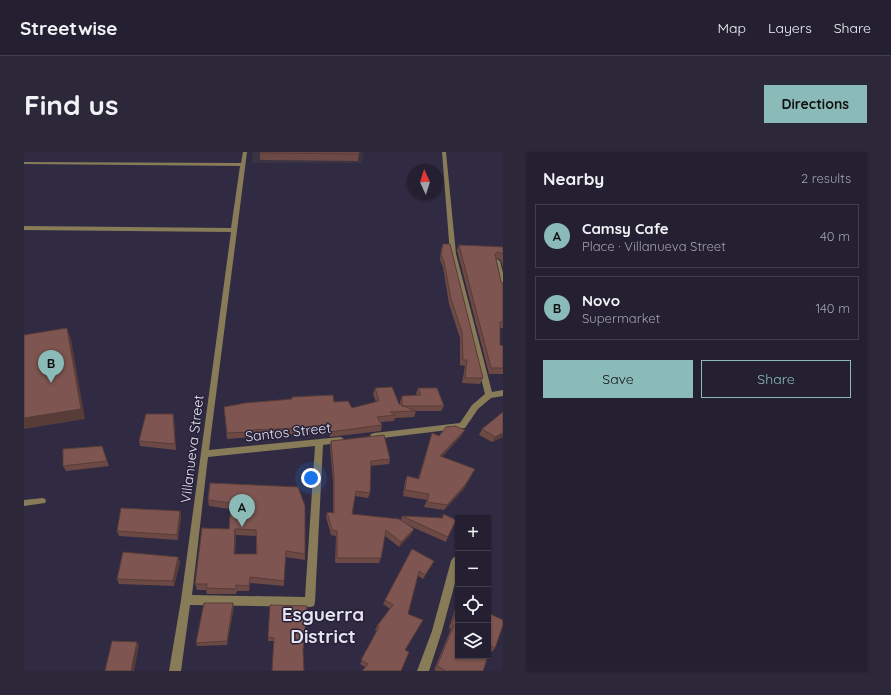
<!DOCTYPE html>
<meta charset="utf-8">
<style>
body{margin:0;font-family:Quicksand,sans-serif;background:#2c283a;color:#f1f3f6}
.controls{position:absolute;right:12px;bottom:12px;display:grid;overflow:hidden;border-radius:0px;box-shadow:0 1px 3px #0004}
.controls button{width:36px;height:36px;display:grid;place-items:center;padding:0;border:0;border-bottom:1px solid #413e4d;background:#242032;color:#f1f3f6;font:20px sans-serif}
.compass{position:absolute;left:383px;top:12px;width:36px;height:36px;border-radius:50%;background:#242032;box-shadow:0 1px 3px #0004;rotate:356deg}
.you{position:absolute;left:287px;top:326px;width:14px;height:14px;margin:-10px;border:3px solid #fff;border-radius:50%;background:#1a73e8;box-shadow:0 0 0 6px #1a73e833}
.badge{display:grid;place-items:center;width:26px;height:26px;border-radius:50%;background:#8bbbb9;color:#111;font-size:13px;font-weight:700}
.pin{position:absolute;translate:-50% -33px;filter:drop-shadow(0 1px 2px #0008)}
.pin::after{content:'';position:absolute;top:21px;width:14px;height:12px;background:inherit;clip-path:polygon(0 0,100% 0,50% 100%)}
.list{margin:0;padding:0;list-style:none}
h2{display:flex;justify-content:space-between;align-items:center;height:52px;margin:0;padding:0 16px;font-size:17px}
h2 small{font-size:13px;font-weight:400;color:#a3a3ac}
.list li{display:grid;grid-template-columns:26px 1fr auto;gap:12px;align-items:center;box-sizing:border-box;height:64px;margin:0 8px 8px;padding:0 8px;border:1px solid #413e4d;border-radius:0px}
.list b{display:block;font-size:15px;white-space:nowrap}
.list p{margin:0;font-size:13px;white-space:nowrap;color:#a3a3ac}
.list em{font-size:13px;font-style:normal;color:#a3a3ac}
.actions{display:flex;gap:8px;padding:12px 16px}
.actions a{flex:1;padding:9px 0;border:1px solid #8bbbb9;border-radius:0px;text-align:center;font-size:14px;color:#8bbbb9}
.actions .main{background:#8bbbb9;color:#111}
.icon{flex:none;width:22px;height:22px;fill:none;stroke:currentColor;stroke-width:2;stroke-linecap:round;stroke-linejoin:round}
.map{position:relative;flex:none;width:479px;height:519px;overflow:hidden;border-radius:0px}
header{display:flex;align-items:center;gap:24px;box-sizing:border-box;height:56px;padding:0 20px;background:#242032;border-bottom:1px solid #413e4d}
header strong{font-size:19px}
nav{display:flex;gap:22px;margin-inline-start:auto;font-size:14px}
.intro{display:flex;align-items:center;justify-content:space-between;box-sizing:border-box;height:96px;padding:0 24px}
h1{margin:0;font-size:28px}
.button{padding:10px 18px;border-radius:0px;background:#8bbbb9;color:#111;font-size:14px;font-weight:700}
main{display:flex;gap:24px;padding:0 24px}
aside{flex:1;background:#242032;border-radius:0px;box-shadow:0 1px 3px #0004}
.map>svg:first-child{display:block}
.education{fill:#3a3343}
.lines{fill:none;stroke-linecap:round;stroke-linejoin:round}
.service{fill:#877b58;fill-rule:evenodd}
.minor{fill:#877b58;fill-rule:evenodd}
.wall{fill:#6c4945;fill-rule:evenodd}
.shaded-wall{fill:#583c38}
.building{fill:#7e5550;stroke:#583c38;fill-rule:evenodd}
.labels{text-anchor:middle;stroke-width:3;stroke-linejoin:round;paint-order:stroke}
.street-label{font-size:14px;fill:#e5e2f2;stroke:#262137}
.near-quarter-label{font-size:19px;font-weight:bold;fill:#e5e2f2;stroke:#262137}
</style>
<header>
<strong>Streetwise</strong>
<nav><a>Map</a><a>Layers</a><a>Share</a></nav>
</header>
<div class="intro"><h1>Find us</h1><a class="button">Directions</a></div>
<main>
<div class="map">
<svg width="479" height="519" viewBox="0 0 479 519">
<rect width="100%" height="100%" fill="#302b42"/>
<!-- education -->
<path class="education" d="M229,0H340L338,11H228Z"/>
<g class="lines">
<!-- service -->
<path class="service" d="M19,346L21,347L22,349L21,351L0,354V348Z"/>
<!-- minor -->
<path class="minor" d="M219,0H223L185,298L316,285L319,286L320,288L319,290L299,293L291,450L290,454L286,455L166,453L157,519H145L157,448L207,80L0,78V74L207,76L216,14L0,12V10L217,11ZM291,294L281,445L168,443L184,305Z
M418,0H422L432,102L468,240L479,238V244L467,246L454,257L441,276L350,287L347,286L346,284L347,282L350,281L436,271L448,253L461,242L426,102Z
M473,107L476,109L479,121V137L476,135L470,109Z
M432,404L434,405V420L418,479L405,519H393L408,479L427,409L429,406Z"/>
</g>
<!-- wall -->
<path class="wall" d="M236,0L335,2L334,9L236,8Z
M419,92L459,226L456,232L438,231L441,214L436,213V186L425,152L419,115L416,108L417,97Z
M435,93L479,95V116L477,108L472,106L477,130L479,131V176H476V193L479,194V222H465L433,98Z
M351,236L376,253V250L378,244L393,243L392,242L394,236L420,254L417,259H392L390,265L371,266L370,269L356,270L358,273L357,279L306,285L305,277L274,282L228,284V285L203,287L200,255L267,247L268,245L310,250L328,256L352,250L349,242Z
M479,260V285L468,290L455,283L458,277Z
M149,262L150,267L152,298L116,294L115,289Z
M408,281L415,284L438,283L418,305L448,323L439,338L420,358L400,355L403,348L379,344L381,329L383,324L394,327Z
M307,289L366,307L365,312L346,314V341L344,346L331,344L328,362L377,368L378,364L418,366L419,362L424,385L422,390L386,374L388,381L375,395L361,384L357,406L355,411H311L312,384L307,383L302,365L303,360L309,361V330L306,295Z
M78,294L85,314L42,319L39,314Z
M186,331L281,402V408L261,405L260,434L226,431L225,439H213L212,442H183L182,438H173L171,432L205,377L206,357L185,354L184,348ZM212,383L232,384V402H211Z
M156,359L157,364L154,388L95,384L93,379Z
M388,397L408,413L399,427L394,424L384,462L381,498L341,515L336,512L353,479L351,478L353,474L366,457L359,452Z
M154,405L156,410L150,434L95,432L93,427Z
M434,451V504L464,461L471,496L468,500L466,499L459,519H413L410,518L427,477L425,476L432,454Z
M246,453L279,498L250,489H244Z
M210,455L203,493L173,494L172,491Z"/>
<!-- shaded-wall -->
<path class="shaded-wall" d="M43,176L47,187L61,267L0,277V266Z
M149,262L150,267L152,298L151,292Z
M441,278L438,283L413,310L416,304Z
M479,281V285L468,290L471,285Z
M451,317L439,338L420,358L423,353Z
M156,359L157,364L154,388L153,383Z
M211,377L212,383L210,408V402Z
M390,377L388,381L375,395L377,390Z
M154,405L156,410L150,434L149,429Z
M226,425V431L225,439V434Z
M209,451L210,455L203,493V489Z
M113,490L115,493L110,519H107Z"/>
<!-- building -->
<path class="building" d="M236,0H335V2L236,1Z
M419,92H426L459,226H441L443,208H439L438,180L427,147L420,110L417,102Z
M435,93L479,95V102L474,100L471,102L477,130L479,131V170H476V193L479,194V216H467Z
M43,176L57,257L0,266V183Z
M368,235L375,252L392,259L366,260L372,263L353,265L358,273L306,280V272L275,276L228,278V280L203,281L200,255L221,251L268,247V245L309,243L310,250L324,249L328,256L355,249L351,236Z
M394,236H413L420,254H378V244L397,243Z
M479,260V281L471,285L458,277Z
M122,262H149L151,292L115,289Z
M431,274L441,278L416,304L451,317L441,333L423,353L403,350L405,342L381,338L383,324L395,327L408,281L415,284L422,275Z
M360,283L366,307L347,309L346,341L332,339L328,362L375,367L390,377L377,390L362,378L357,406H313V379L308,378L303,360L310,361V324L307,289Z
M78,294L83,309L39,314V297Z
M186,331L274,335L281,354V402L262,399L260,429L226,425L225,434L212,433V437L182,436L183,432H171L178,376L205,377L207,351L184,348ZM211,377L232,378L233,402H210Z
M97,356L156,359L153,383L93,379Z
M419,362L432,368L424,385L378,364L419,366Z
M388,397L410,409L401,423L395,419L384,462L399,468L381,498L385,500L377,519H338L344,512L337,508L355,475L353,474L369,453L361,448Z
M99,400L154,405L149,429L93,427Z
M180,451H209L203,489L172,491Z
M434,452V504H464V461L479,468V473L471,496L467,494L459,519H422L413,514L430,473L428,472Z
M246,453L283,454L279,498L280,519H248L250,486L244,485Z
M88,489L113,490L107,519H81Z"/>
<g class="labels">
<!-- street labels -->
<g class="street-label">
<text transform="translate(264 280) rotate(-6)" y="5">Santos Street</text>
<text transform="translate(168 297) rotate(-83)" y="5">Villanueva Street</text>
</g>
<!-- near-quarter labels -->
<g class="near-quarter-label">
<text x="299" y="469">Esguerra<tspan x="299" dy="22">District</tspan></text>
</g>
</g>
</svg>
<div class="controls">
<button>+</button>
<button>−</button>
<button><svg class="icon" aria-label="locate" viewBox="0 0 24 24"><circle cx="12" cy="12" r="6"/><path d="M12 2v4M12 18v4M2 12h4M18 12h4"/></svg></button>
<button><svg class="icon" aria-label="layers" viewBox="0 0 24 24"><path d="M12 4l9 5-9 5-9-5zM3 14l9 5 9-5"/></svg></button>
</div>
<svg class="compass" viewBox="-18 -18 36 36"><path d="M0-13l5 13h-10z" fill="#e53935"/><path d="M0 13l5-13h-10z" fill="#a3a3ac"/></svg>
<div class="you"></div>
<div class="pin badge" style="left:218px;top:375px">A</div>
<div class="pin badge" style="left:27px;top:231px">B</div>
</div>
<aside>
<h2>Nearby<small>2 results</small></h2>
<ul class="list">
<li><span class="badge">A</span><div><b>Camsy Cafe</b><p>Place · Villanueva Street</p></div><em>40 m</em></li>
<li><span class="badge">B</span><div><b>Novo</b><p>Supermarket</p></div><em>140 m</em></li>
</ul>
<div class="actions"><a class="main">Save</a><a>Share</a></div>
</aside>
</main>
